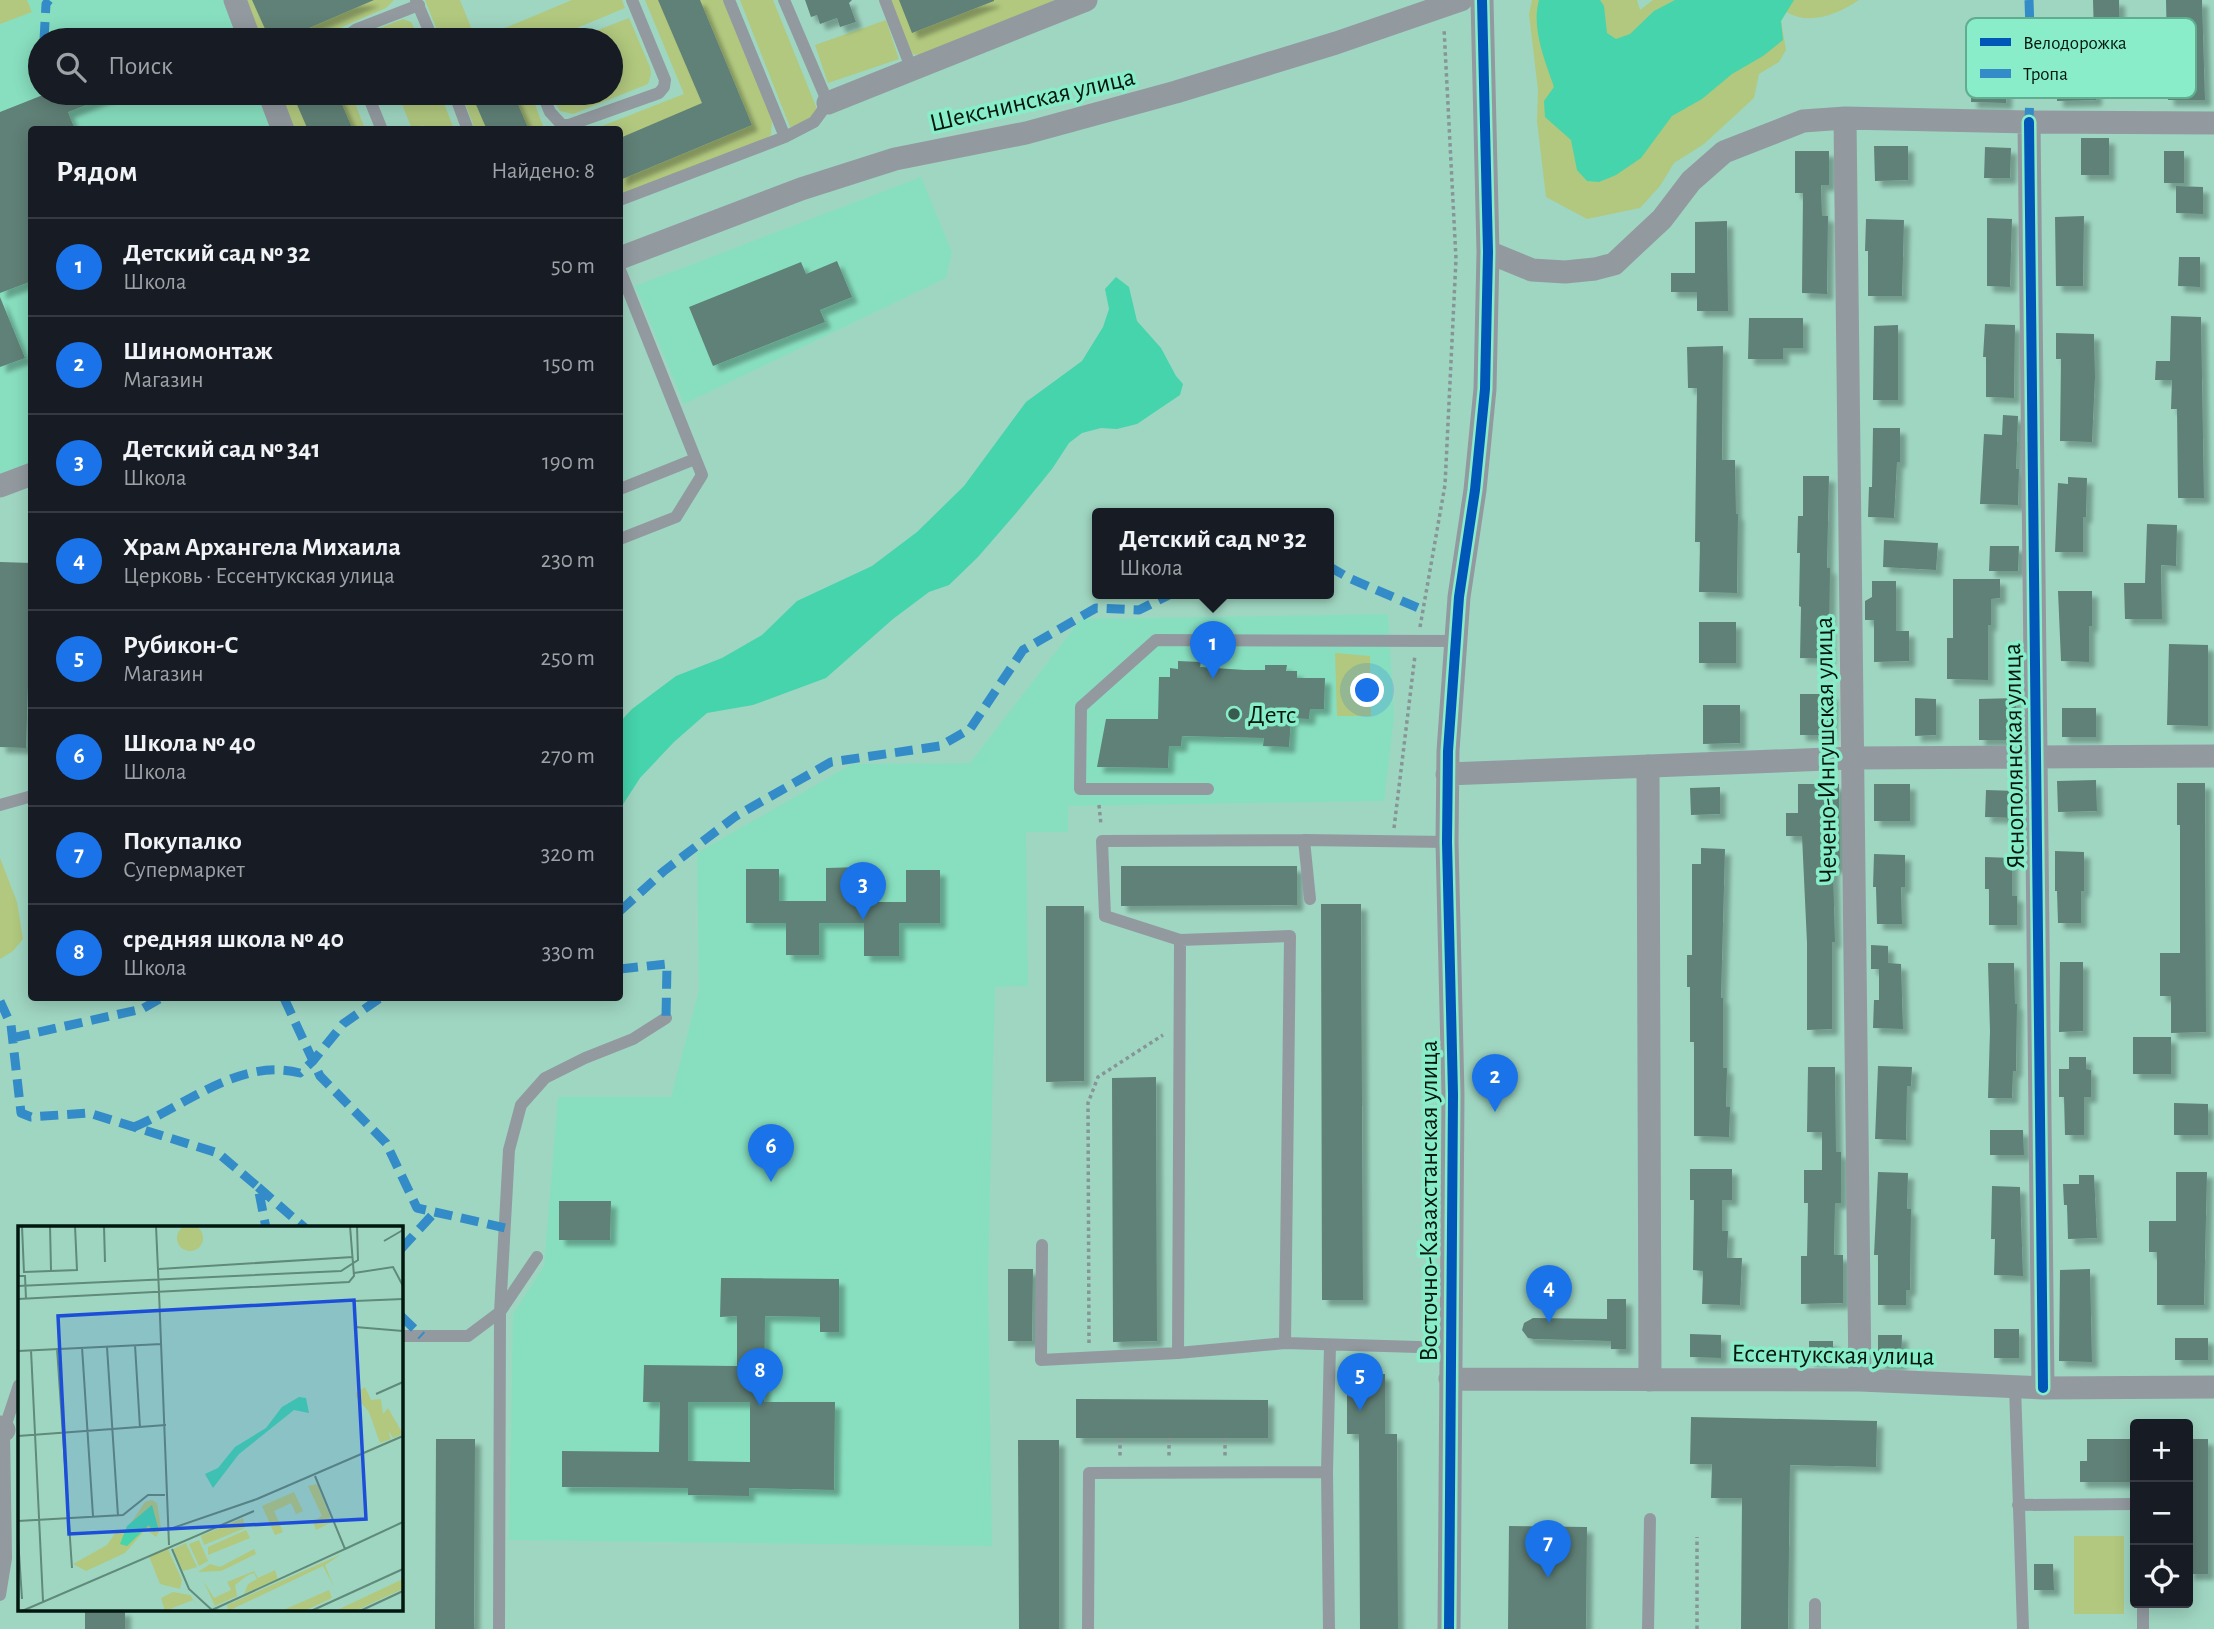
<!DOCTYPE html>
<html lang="ru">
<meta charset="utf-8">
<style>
body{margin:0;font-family:"Alegreya Sans",sans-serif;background:#242831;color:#f1f3f6}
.controls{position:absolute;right:21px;bottom:21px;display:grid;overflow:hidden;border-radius:7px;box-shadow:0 4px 18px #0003}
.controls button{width:63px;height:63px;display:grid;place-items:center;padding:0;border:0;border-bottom:2px solid #363941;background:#171b24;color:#f1f3f6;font:35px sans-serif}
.you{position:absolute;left:1368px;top:691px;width:24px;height:24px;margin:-18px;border:5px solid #fff;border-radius:50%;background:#1a73e8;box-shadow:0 0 0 10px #1a73e833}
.badge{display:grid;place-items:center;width:46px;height:46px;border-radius:50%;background:#1a73e8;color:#fff;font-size:23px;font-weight:700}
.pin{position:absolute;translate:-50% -58px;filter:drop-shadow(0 2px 4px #0008)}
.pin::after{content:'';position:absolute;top:37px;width:24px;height:21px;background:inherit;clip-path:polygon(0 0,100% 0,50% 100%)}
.popup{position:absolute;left:1092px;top:508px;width:242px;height:91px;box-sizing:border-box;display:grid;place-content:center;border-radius:7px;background:#171b24;filter:drop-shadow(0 2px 5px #0005);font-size:23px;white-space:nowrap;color:#9ea1a6}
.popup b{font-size:26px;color:#f1f3f6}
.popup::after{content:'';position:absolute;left:50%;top:100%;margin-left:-14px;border:14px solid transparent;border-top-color:#171b24}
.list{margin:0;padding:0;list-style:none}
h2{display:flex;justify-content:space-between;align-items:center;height:91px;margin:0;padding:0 28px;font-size:30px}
h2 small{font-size:23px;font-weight:400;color:#9ea1a6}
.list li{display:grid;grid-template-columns:46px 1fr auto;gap:21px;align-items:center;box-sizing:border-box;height:98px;padding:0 28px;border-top:2px solid #363941}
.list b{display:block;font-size:26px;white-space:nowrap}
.list p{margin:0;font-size:23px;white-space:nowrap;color:#9ea1a6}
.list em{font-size:23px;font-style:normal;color:#9ea1a6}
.icon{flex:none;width:38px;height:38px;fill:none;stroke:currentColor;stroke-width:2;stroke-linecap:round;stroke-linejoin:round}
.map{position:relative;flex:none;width:2214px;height:1629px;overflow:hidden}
.search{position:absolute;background:#171b24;box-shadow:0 4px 18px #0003;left:28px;top:28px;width:595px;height:77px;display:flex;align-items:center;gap:18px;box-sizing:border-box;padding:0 24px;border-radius:38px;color:#9ea1a6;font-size:26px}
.panel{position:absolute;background:#171b24;box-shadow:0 4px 18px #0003;left:28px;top:126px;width:595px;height:875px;border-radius:7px}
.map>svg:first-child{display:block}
.built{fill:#88dfc0}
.green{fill:#b1c87e}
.water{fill:#45d4ac}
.building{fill:#608177;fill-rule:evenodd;filter:url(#shadow)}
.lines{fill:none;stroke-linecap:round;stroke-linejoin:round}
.path{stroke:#869595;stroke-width:3.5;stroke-dasharray:3.5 3.5;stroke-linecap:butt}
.service{stroke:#929aa0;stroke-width:12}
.minor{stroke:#929aa0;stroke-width:23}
.quiet{stroke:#338cc7;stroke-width:9;stroke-dasharray:18 9;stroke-linecap:butt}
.cycleway-casing{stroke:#88edc8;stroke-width:15}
.cycleway{stroke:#0057b8;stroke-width:10}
.poi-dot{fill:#395a4e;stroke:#88edc8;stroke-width:2.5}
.labels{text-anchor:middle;stroke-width:7;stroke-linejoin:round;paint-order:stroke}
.street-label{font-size:26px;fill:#02170f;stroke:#88edc8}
.poi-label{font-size:26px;fill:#02170f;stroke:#88edc8;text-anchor:start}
.inset-road{fill:none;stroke:#608a7a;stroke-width:2}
.view{fill:#1d4ed8;fill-opacity:0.15;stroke:#1d4ed8;stroke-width:3.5}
.inset-edge{fill:none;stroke:#02170f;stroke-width:3.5}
.key{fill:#88edc8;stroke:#60ad90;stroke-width:2}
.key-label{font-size:19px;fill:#02170f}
</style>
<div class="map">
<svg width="2214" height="1629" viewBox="0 0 2214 1629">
<defs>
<filter id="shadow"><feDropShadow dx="6" dy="6" stdDeviation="2" flood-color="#0004"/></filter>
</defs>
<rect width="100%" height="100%" fill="#9fd6c2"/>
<!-- built -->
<path class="built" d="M0,0H235L250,40H40V93H269L283,129L32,130L31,472L0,484Z
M921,177L952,252L946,278L684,404L635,286Z
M1388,614L1394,718L1384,801L1068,806V832H1026L1028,986L995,987L988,1277L992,1546L509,1540L513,1314L544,1266L558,1097H671L699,990L697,853L852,764L970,763L1081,619Z"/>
<!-- green -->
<path class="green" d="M0,0H27L32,12L0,24Z
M244,0H394L386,8L328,33L331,40H260Z
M425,0H460L476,40L572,0H622L625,8L548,40H441Z
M645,0H723L772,119L771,135L764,140L620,196V130H592L684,94Z
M740,0H773L817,109L810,121L790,127Z
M890,0H1061L919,55L911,54Z
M1532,0H1637L1640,10L1653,0H1859C1838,14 1810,26 1786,12L1781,21L1786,50L1779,62L1759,74L1754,98L1704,144L1674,163L1660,186L1640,208L1587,219L1546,197L1537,121L1538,90L1529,14Z
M629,18L650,67L651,74L648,84L573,114L560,111L550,93H611V40H572Z
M403,19L411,22L420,40H360L359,36Z
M886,20L899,59L828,83L815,45Z
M280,93H351L365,129H294Z
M381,93H440L454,129H426L423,125L412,129L402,104L386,105Z
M461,93H531L544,129H475Z
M1335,653L1370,656L1371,716H1337Z
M0,858L17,902L23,939L13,951L0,959Z
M2074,1536H2124V1614H2074Z"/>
<!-- water -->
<path class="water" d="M1539,0H1600L1604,6L1607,33L1616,39L1630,34L1654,11L1675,0H1794L1781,21L1783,40L1763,56L1732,74L1702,99L1672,116L1641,158L1616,175L1599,182L1587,181L1577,170L1571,140L1545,117L1544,101L1554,87C1545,61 1531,28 1539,0Z
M1116,277L1129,287L1137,321L1161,348L1176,376L1183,384L1180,395L1137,424L1117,429L1101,428L1082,433L1069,443L1052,469L1017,512L978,557L949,585L929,592L893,619L826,678L753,705L707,713L674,742L640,778L620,809V722L632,709L676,676L722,658L762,635L797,601L872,566L917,532L964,486L1026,402L1082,361L1103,327L1109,309L1105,289Z"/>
<!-- building -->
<path class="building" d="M252,0H374L309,28L314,40H270Z
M658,0H700L752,125L620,180V138L702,103Z
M805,0H852L849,3L856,22L840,27L837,18L820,24L817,15L811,17Z
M899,0H994V1L912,33Z
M2093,0H2119L2120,37H2094Z
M2166,0H2202L2205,100H2168Z
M2057,68L2096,69V100L2057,101Z
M1972,71L2007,72L2006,103L1971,102Z
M48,93L115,94L68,112L75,130H32V281L0,293V112Z
M292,93H337L353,130H308Z
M471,93H513L529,130H487Z
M2081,138H2109V175H2081Z
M1874,146H1908V180L1875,181Z
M1985,147L2011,148L2010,178H1984Z
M1795,151H1829V185H1821L1822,216H1828L1827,294L1802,293L1803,193H1795Z
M2164,151H2184V183H2164Z
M2176,186L2203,187V214L2176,213Z
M2084,216L2083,286H2056L2055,217Z
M1987,218L2012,219L2010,287L1987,286Z
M1866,219L1904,220L1902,296H1868V251H1865Z
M1727,221L1728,311H1697V292H1671V273H1695V222Z
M2179,257H2200V287L2178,286Z
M837,261L852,297L820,310L825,322L713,366L689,307L801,262L806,274Z
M0,297L25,358L0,367Z
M2171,316L2201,317L2204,498H2178L2177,409H2171L2172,380H2155L2156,361H2170Z
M1749,318H1803V348H1783V359H1748Z
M1985,324L2015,325L2014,398L1986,397V357H1983Z
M1898,325V400H1873L1874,326Z
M2056,333L2094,334L2095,377L2092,442L2060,441L2061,359H2056Z
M1723,346L1722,460H1735L1736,514H1738L1737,593L1699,592L1700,542H1695L1697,388H1688L1687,347Z
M2003,415L2018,416L2016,469H2019L2018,505L1980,504L1984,434L2002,435Z
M1873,428H1900V462H1897L1894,518L1868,517L1869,487H1872Z
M1803,476H1829L1827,568H1830L1829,659L1800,658L1801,607L1799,606L1800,553H1797L1798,516H1803Z
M2068,477L2087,478L2086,517H2083V552H2055L2058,483L2068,484Z
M2147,524L2177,525L2176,566L2161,565L2162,619H2125L2124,583H2145Z
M1884,540L1938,543L1936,570L1883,567Z
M1990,546H2019L2018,571H1989Z
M0,562L32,563L26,748L0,747Z
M1953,579H2000V598L1991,599V625H1988V680L1947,679V638H1953Z
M1872,581H1896V631H1909V661L1874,662V620H1865V601L1872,597Z
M2058,591H2092V626H2089V662L2061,661Z
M1699,622H1736V663H1699Z
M2169,644L2208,645V726L2167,725Z
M1178,661L1201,662L1200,667L1245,670H1265V665H1287L1286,671H1297V678H1325L1324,709H1310L1309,719L1291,718L1289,747L1263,746L1264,738L1182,736L1181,746H1169L1168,768L1097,767L1106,719H1158L1159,677H1170V668L1178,669Z
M1800,694H1832L1831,735H1800Z
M1915,698L1936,699V735L1915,736Z
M2016,698L2017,740H1979V699Z
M1703,705H1740V743L1703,744Z
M2062,708H2096V737H2062Z
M2096,780L2097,811L2058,812L2057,781Z
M2177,783H2205L2206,1032L2171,1033V996H2160V953H2180V825H2177Z
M1798,784H1839L1840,866L1833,868L1835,942H1832V1029L1807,1030V943L1802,836H1786V813H1798Z
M1874,784H1910V821H1874Z
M1720,787V814L1691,815L1690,788Z
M1986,790L2017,791V818L1985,817Z
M1701,848L1725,849L1721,998H1723V1068H1727L1726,1107H1730L1729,1137L1694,1136V1042H1690V987H1687V955H1692V864H1701Z
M2055,851L2084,852V891H2081V923H2058L2057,891H2055Z
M1874,854L1905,855V887H1901L1902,924H1877L1876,887H1873Z
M1985,857L2012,858V896H2017V925H1989V889H1985Z
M1121,866H1297V905L1121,906Z
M861,867V902H906V870H940V923H899V956H864V923H819V955H786V923H746V869H779V901H826V868Z
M1321,904H1361L1363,1300H1322Z
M1046,906H1084V1081L1046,1082Z
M1871,945L1888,946V963L1901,964L1903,1029L1873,1028L1874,1000H1879V969H1871Z
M2060,962H2083V1031L2059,1032Z
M1988,963H2014L2015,1004H2017L2016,1071H2013L2012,1098H1988L1990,1031Z
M2133,1037H2171V1074H2133Z
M2069,1057H2086V1069L2091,1070V1097H2084V1135H2065L2064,1097H2059V1069H2069Z
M1878,1066L1912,1067L1911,1086H1907L1906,1140L1875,1139Z
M1808,1067H1835L1836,1152H1841V1203H1835L1834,1255H1843V1303L1801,1304V1256H1807L1808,1203H1804V1170H1822V1132H1807Z
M1156,1077L1157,1341L1113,1342L1112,1078Z
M2174,1103L2208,1104V1135H2174Z
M1990,1130H2023L2024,1155H1990Z
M1690,1169H1732V1200H1722V1231H1728L1727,1258H1742L1740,1305L1702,1304L1703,1271L1693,1270L1694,1200H1690Z
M1878,1172L1908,1173L1907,1209H1911L1910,1290H1906V1305H1878V1255H1874Z
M2176,1172H2207L2204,1305H2157V1252H2149V1221H2176Z
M2079,1175H2094L2097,1238L2068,1239L2067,1205H2064L2063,1184H2079Z
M1992,1186L2020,1187L2023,1276L1994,1275L1995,1239H1991Z
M559,1201H611L610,1240H559Z
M1008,1269H1033L1032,1341H1008Z
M2090,1269L2092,1362L2059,1361L2060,1270Z
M721,1278L839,1279V1332H820V1317L765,1316L764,1402H835L834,1490L749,1488V1496L688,1495V1488L562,1487V1451L659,1452L660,1402H643L644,1365L737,1366V1316L720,1317ZM688,1402H750V1462L688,1461Z
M1607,1299H1626V1349H1611V1341L1534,1339L1528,1338L1522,1330L1524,1323L1533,1318L1607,1319Z
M1994,1329H2019V1358H1994Z
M1690,1334L1721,1335V1358L1690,1357Z
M1878,1335H1902L1901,1364H1878Z
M2175,1338H2208V1360H2175Z
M1809,1341H1833V1360L1809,1361Z
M1385,1374V1434H1397L1398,1629H1360L1359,1434H1347V1375Z
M1076,1399L1268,1400V1438H1076Z
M1691,1417L1877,1421L1876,1467L1790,1465L1788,1629H1741L1742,1498H1711L1712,1464H1690Z
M436,1439H475L474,1629H435Z
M2087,1439H2135V1482H2080V1461H2087Z
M2188,1439H2208V1574H2188Z
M1018,1440H1059V1629H1019Z
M1509,1526L1587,1527L1586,1629H1508Z
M2034,1564H2053L2054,1590H2034Z
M85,1610H125V1629H85Z"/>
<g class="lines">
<!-- path -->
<path class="path" d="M1420,627L1445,485L1456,259L1444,28
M1099,805L1101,825
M1394,828L1415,655
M1089,1343L1088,1103L1098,1077L1163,1035
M1120,1438V1457
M1169,1438V1457
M1225,1438V1457
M1697,1629V1537"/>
<!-- service -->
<path class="service" d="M416,0L433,40
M729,0L785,137
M885,0L912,70
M348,40L350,34L357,29L419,5
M367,93L382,130
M454,93L468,130
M542,93L550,112L562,125H569L659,93L664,87L665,80L632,0
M620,200L785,137L814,122L828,103L784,0
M620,270L702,475L676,517L620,539
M620,489L695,459
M1208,789H1080L1081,707L1156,640L1456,641
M0,805L32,796
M1310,899L1304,840L1447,842
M1180,940L1105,916L1102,841L1304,840
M1042,1245L1041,1360L1178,1353L1285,1343L1451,1348
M401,1336H468L500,1312L537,1257
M1178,1353L1180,940L1290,936L1285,1343
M2015,1386L2023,1629
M2018,1505L2135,1504
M0,1595L6,1558L4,1430L19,1385
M2143,1603V1629
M499,1629L500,1312L509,1150L521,1105L545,1078L585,1058L633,1039L666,1018
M1088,1629L1089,1473L1327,1472
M1329,1629L1327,1472L1330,1345
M1648,1629L1650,1519
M1815,1629V1604"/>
<!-- minor -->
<path class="minor" d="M235,0L250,40
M269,93L283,130
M828,103L1086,0
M1845,118L1860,1380
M2029,122L2043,1388
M1488,252L1532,270L1565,272L1595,269L1614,264L1662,219L1691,181L1724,152L1803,121L1845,118L2029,122L2214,123
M620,258L801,189L895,159L1026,133L1176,92L1336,43L1461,0
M0,486L32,474
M1648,766L1650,1380
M1447,774L1853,758L2214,756
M1450,1379L1860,1380L2043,1388L2214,1387
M0,1427L4,1430
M1449,1629L1453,1094L1447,842L1448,751L1459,597L1475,490L1485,389L1488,252L1482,0"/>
<!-- quiet -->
<path class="quiet" d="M2029,0L2031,61L2029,122
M44,40L46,4L49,0
M1328,566L1349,578L1423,610
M620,911L664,871L736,816L831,762L940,746L970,729L1023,650L1096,608L1139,610L1173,593
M620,969L667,964L666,1018
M284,998L320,1076L386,1143L417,1208L505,1228
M0,1001L11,1025L21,1113L31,1117L89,1113L218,1153L258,1187L266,1228
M12,1038L142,1009L161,998
M134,1127C185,1106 241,1057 300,1073L313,1061L343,1024L380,998
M258,1187L305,1228
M401,1249L435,1212
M401,1316L422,1336"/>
<defs>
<path id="cycleway" d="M2029,122L2043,1388
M1449,1629L1453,1094L1447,842L1448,751L1459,597L1475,490L1485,389L1488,252L1482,0"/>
</defs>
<!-- cycleway casing -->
<use href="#cycleway" class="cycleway-casing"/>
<!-- cycleway -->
<use href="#cycleway" class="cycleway"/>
</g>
<!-- markers -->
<circle class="poi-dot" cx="1234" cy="714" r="7"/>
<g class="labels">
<!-- street labels -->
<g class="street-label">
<text transform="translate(1032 99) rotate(-13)" y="9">Шекснинская улица</text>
<text transform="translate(1825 750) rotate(-91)" y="9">Чечено-Ингушская улица</text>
<text transform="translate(2013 756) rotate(-91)" y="9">Яснополянская улица</text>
<text transform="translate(1428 1201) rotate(-90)" y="9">Восточно-Казахстанская улица</text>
<text transform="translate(1833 1354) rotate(1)" y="9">Ессентукская улица</text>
</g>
<!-- poi labels -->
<g class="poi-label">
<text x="1248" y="723">Детс</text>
</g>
</g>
<!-- overview -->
<g transform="translate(18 1226)">
<rect width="385" height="385" fill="#9fd6c2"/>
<path d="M159 12a13 13 0 1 1 26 0a13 13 0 1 1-26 0ZM347,161L353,174L363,173L365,188L370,182L385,208L375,212L370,204L373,213L362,217L351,186L339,172L338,167ZM299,258L314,296L298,304L295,296L304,290L290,260ZM276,266L285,285L278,288L273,277L256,285L265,306L257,309L244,280ZM134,274L139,277L143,302L138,311L128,303L107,327L68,345L55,338L89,319L98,306L109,303L127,276ZM225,292L227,302L186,319L183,310ZM228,304L232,312L190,329V321ZM181,314L190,335L181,340L171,318ZM168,317L179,341L165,345L155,323ZM149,321L164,354L162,363L142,358L131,330ZM236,323L238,328L203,345L180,346L192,338L202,341ZM324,328L307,339L316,361L305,340L210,385L209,379ZM257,344L260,353L226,368L230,358L239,353L236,347L230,349L217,359L219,370L197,380L185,354L196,372L213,364L209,356L236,345L240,352ZM385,353V363L356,376L337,385H317ZM311,364L314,372L286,385H263ZM155,366L172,369L175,373L178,378L175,374L147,385L143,372Z" fill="#b1c87e"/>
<path d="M281,171L288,172L291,187L276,184L221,228L195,262L187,248L200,242L217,221L248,202L264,181ZM134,279L141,305L135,306L131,299L109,320L102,318L109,300Z" fill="#45d4ac"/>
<path class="inset-road" d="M4,0L6,47M32,0L33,44M86,0L87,36M138,0L141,66M366,15L385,4M141,43L335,31M6,46L59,44L57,0M336,47L375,41L385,60M0,50H7L8,73M0,60L323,45L340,34L339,0M141,66L151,319M0,73L331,56L336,50L332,0M337,75L385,73M337,101L385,105M117,119L122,202M64,121L75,290M89,121L100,290M39,122L54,342M13,124L25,375M0,125L144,118M358,168L385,156M0,210L148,199M0,295L105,289L130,269H147M149,304L239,273L385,210M0,312L4,373M154,323L171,363L195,385M327,323L385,296M194,384L327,323L297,250M4,385L236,285M293,385L385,343M342,385L385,365"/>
<path class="view" d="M336,74L348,293L51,308L40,90Z"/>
<rect width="385" height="385" class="inset-edge"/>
</g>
<!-- legend -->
<rect x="1966" y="18" width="230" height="80" rx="10" class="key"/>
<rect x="1980" y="38" width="31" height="8" fill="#0057b8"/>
<rect x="1980" y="69" width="31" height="9" fill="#338cc7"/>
<g class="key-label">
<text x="2023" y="49">Велодорожка</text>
<text x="2023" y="80">Тропа</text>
</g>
</svg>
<div class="controls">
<button>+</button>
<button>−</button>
<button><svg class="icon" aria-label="locate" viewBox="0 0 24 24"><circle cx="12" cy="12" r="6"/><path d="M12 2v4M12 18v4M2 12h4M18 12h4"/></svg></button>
</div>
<div class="you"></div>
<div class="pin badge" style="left:1213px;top:679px">1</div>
<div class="popup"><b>Детский сад № 32</b>Школа</div>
<div class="pin badge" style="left:1495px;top:1112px">2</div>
<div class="pin badge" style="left:863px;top:920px">3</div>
<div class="pin badge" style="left:1549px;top:1323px">4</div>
<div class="pin badge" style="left:1360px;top:1411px">5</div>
<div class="pin badge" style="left:771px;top:1182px">6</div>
<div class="pin badge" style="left:1548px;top:1578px">7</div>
<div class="pin badge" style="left:760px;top:1406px">8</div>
<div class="search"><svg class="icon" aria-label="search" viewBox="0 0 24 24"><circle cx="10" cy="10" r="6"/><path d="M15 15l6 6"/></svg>Поиск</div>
<section class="panel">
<h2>Рядом<small>Найдено: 8</small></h2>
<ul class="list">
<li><span class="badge">1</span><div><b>Детский сад № 32</b><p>Школа</p></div><em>50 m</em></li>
<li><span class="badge">2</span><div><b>Шиномонтаж</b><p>Магазин</p></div><em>150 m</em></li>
<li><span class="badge">3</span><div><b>Детский сад № 341</b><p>Школа</p></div><em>190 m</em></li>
<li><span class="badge">4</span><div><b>Храм Архангела Михаила</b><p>Церковь · Ессентукская улица</p></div><em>230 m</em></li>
<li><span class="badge">5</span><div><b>Рубикон-С</b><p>Магазин</p></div><em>250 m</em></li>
<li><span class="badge">6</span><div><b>Школа № 40</b><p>Школа</p></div><em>270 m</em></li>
<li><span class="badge">7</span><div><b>Покупалко</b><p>Супермаркет</p></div><em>320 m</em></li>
<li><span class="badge">8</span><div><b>средняя школа № 40</b><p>Школа</p></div><em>330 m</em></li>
</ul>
</section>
</div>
